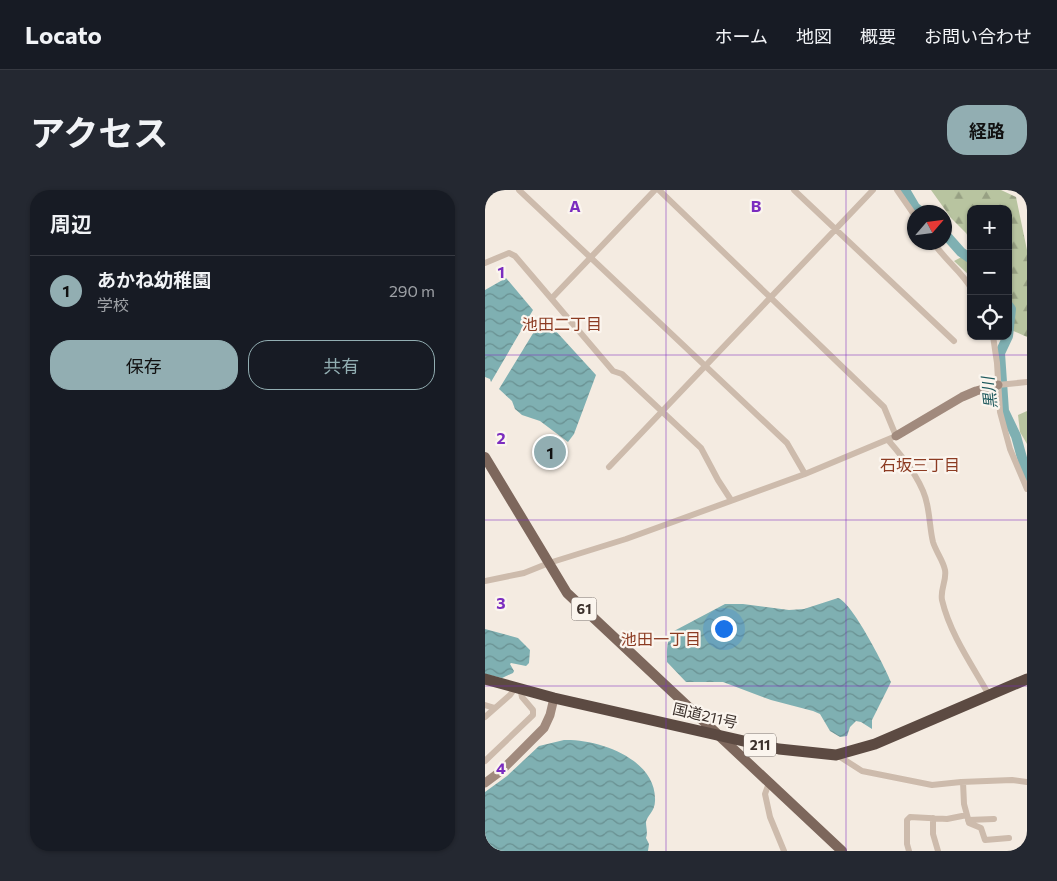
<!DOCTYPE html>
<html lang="ja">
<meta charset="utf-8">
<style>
body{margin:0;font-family:Commissioner,"Noto Sans JP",sans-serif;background:#242831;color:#f1f3f6}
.controls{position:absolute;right:15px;top:15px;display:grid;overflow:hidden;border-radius:10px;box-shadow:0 1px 4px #0004}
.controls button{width:45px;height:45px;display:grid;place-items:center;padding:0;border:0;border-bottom:1px solid #363941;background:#171b24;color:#f1f3f6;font:25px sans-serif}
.compass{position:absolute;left:422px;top:15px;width:45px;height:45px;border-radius:50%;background:#171b24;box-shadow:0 1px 4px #0004;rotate:62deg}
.you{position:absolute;left:238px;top:438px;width:18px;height:18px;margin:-12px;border:4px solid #fff;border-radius:50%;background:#1a73e8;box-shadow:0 0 0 8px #1a73e833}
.badge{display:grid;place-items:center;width:32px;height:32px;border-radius:50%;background:#92aeb2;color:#111;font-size:16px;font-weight:700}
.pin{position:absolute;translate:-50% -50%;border:2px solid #fff;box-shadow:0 1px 5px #0006}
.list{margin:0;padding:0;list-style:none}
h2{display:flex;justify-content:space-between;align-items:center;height:65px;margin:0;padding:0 20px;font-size:21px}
h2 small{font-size:16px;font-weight:400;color:#9ea1a6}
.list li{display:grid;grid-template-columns:32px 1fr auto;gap:15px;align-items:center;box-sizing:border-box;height:70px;padding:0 20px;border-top:1px solid #363941}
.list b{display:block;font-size:19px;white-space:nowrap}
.list p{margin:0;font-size:16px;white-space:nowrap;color:#9ea1a6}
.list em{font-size:16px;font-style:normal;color:#9ea1a6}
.actions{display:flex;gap:10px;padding:15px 20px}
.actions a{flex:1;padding:11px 0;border:1px solid #92aeb2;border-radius:20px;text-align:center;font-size:18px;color:#92aeb2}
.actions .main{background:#92aeb2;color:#111}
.icon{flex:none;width:28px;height:28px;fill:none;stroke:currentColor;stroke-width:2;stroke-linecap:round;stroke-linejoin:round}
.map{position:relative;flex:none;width:542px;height:661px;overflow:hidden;border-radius:20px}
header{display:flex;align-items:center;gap:30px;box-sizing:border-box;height:70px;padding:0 25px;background:#171b24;border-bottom:1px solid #363941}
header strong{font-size:24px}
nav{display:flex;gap:28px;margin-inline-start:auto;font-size:18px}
.intro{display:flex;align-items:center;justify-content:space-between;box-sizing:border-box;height:120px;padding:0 30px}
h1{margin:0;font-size:35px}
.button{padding:12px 22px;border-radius:20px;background:#92aeb2;color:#111;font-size:18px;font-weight:700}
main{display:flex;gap:30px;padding:0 30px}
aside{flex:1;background:#171b24;border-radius:20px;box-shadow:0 1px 4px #0004}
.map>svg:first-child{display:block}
.grass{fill:#b8c4a0}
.forest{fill:url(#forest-firs)}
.water{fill:url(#water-waves)}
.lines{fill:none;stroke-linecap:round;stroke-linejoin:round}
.river{stroke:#7fb0b2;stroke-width:10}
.street{stroke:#cdbbac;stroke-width:6}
.secondary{stroke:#a18a7d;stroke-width:9}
.primary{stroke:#7d675c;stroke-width:10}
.highway{stroke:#5c4a42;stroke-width:11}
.grid{fill:none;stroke:#7b2cbf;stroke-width:1;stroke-opacity:0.55}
.labels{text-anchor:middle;stroke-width:4.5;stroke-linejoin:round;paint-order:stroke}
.shield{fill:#fbf5ee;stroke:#756b66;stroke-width:1}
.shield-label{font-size:14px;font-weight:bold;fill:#3b302b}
.street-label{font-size:15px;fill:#3b302b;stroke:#fbf5ee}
.neighbourhood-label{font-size:16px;fill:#8c3b22;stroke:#fbf5ee}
.water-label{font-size:16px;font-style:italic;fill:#1f5a5e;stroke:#fbf5ee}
.grid-label{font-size:16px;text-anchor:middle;font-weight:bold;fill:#7b2cbf;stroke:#fbf5ee;stroke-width:4.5;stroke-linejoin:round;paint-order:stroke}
</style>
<header>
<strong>Locato</strong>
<nav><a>ホーム</a><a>地図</a><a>概要</a><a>お問い合わせ</a></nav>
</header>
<div class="intro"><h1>アクセス</h1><a class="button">経路</a></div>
<main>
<aside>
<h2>周辺<small></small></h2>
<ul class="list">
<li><span class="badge">1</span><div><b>あかね幼稚園</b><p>学校</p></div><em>290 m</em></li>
</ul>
<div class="actions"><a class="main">保存</a><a>共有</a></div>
</aside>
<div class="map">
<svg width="542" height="661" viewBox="0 0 542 661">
<defs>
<pattern id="forest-firs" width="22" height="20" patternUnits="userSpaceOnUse" patternTransform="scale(1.25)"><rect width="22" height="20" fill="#b8c4a0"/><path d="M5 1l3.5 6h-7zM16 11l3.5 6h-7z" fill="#97a083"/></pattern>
<pattern id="water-waves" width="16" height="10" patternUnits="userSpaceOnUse" patternTransform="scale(1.25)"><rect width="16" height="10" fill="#7fb0b2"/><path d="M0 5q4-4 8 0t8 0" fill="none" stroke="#699091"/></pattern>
</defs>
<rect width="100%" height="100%" fill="#f4ebe1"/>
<!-- grass -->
<path class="grass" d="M542,221V254L535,242L533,225Z"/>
<!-- forest -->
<path class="forest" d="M446,0H516L531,7L542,60V147L524,139L523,137V19H486V52L481,43L466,28Z
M486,62V87L469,71Z"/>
<!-- water -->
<path class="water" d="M21,88L48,120L6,192L5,189L0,187V100Z
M58,127L111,185L89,244L83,252L55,231L37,225L30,219L27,211L14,199Z
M353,408C367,412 400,477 406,492L387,530V539L376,532L371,531L365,537L362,546L355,547L345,541L335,524L328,521L286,510L238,492H201L182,472C182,460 181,450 189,441L240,414H258L304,420L319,419Z
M0,439L33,448L45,460L44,473L41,476L26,473L25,474L29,481L28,483L17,488L0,484Z
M79,550C114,549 172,569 170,611C170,621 162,626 161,632C161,638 163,642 161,648L164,654L163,661H0V602L22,586L54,556Z"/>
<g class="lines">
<!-- river -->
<path class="river" d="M420,0L430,17L436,22
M460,44L476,62L486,69
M523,115L526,119L523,146
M523,146L515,163L519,221L531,246L542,286"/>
<!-- street -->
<path class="street" d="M34,0L302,253L320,284
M309,0L469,151
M412,0L430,26
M448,52C459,69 477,82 486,98
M0,73L24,63L30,66L128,181L137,184L216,258L233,290L246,310
M67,108L170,0
M508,146L512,173L515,222L525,259L542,299
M513,195L542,192
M403,250C418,267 438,292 442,314C445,327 445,340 448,352C451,362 458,370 460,380C462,390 455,399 457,410C465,444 487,475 504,505
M124,277L388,0
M0,391L39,383L64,373L141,349L320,284L411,246L399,217L174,0
M0,515L10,518
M0,527L25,505L31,497
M352,565L377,581L447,595L476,592L527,590L542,592
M0,571L48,525V520L37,507L35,498
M284,593L280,604L285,627L299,661
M482,625L484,633L496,638L500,650L524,648
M448,628V644L453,661
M483,630L509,629
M424,661L422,654V630L425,627L462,629L482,625L479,614L478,592"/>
<!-- secondary -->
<path class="secondary" d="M411,246L477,207L491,201L513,195
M0,593L16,581L59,538L65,525L69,508"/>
<!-- primary -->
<path class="primary" d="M0,267L82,403L357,661"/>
<!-- highway -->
<path class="highway" d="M0,489L69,508L294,559L351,565L390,554L542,489"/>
</g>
<!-- grid -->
<path class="grid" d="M181,0V661M361,0V661M0,165H542M0,330H542M0,496H542"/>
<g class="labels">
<!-- shield labels -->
<g class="shield">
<rect x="86.5" y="407.5" width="25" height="23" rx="4"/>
<rect x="259" y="543.5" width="32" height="23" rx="4"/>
</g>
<g class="shield-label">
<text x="99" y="424">61</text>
<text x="275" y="560">211</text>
</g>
<!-- street labels -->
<g class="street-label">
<text transform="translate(220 526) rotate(13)" y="5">国道211号</text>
</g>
<!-- neighbourhood labels -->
<g class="neighbourhood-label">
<text x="77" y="140">池田二丁目</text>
<text x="435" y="281">石坂三丁目</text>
<text x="176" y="455">池田一丁目</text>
</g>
<!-- water labels -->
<g class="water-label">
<text transform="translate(504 203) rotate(-96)" y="6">黒川</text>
</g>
</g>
<g class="grid-label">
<text x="90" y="22">A</text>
<text x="271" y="22">B</text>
<text x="16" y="88">1</text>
<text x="16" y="254">2</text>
<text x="16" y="419">3</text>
<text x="16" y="584">4</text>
</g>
</svg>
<div class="controls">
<button>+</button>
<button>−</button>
<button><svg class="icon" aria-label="locate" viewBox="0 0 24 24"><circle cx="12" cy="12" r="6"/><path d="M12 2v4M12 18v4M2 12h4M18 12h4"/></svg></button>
</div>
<svg class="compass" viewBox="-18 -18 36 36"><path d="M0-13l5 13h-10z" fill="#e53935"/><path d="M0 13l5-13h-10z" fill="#9ea1a6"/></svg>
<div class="you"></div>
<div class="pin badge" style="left:65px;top:262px">1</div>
</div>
</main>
